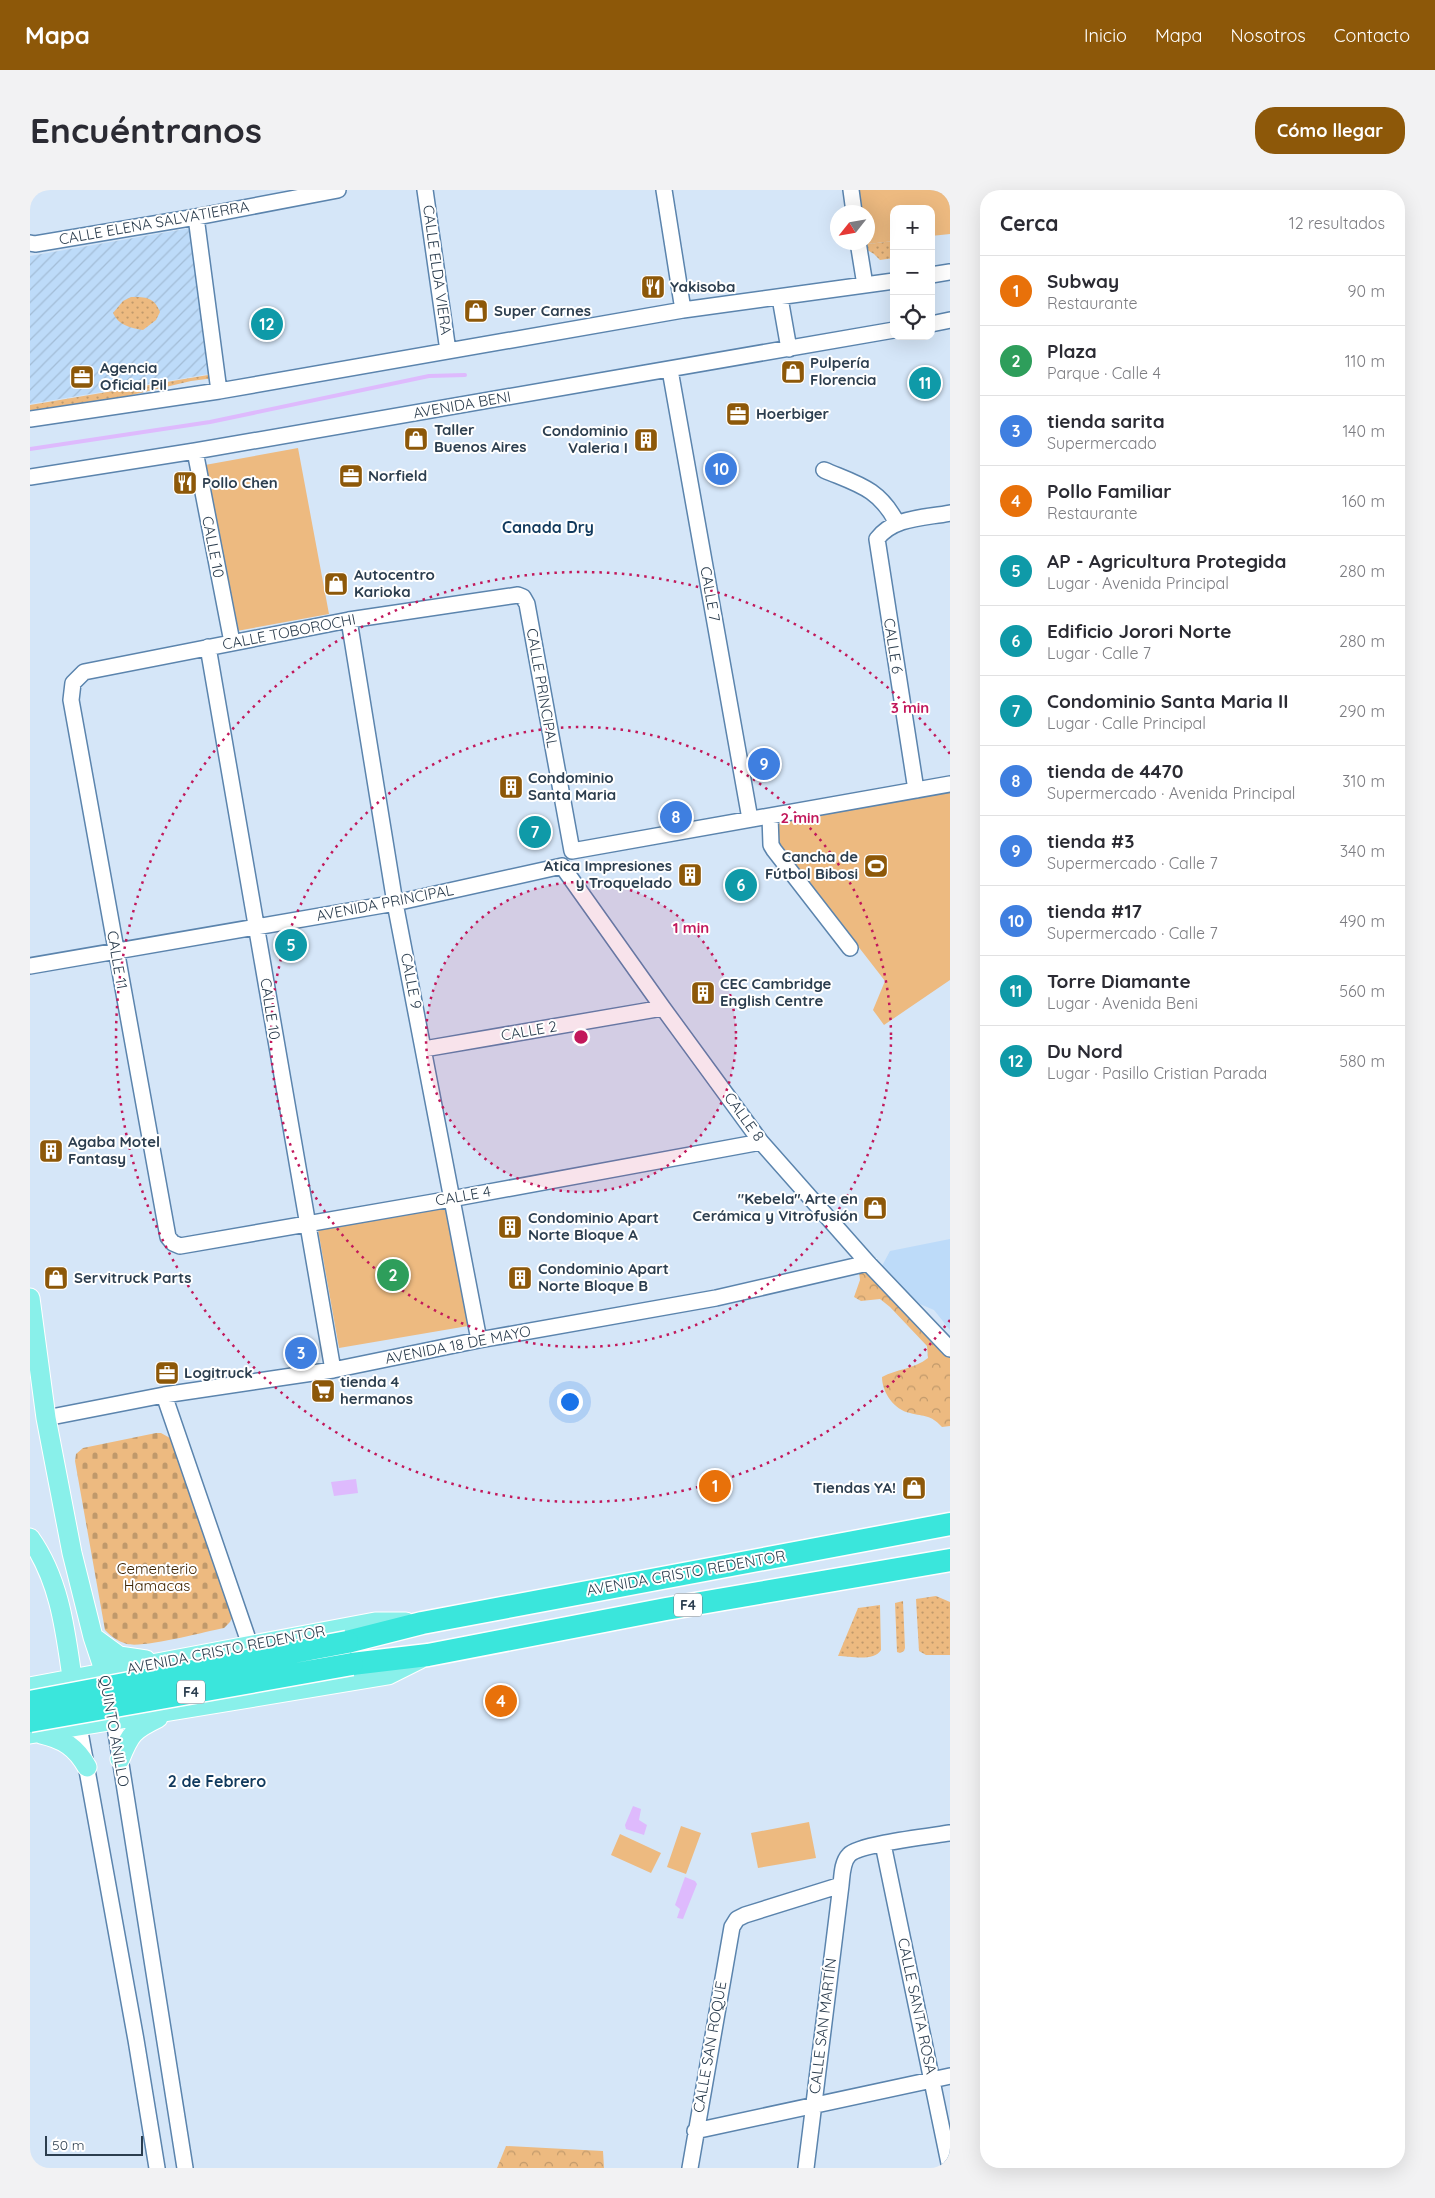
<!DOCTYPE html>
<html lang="es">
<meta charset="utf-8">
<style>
body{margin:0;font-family:Quicksand,sans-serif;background:#f2f2f3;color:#2b2b33}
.controls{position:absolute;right:15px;top:15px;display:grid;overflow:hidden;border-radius:10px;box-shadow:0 5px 20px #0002}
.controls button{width:45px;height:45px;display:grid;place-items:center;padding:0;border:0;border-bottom:1px solid #e1e1e2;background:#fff;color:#2b2b33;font:25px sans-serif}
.compass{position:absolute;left:800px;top:15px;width:45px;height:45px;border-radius:50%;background:#fff;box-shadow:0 5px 20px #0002;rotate:239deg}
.scale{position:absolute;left:15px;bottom:12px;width:98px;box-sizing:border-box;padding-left:5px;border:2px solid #2c3e4f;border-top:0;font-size:14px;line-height:18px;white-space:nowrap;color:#2c3e4f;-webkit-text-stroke:4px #fff;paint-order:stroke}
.you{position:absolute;left:539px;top:1211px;width:18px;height:18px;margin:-12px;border:4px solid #fff;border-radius:50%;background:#1a73e8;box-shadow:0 0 0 8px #1a73e833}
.badge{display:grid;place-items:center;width:32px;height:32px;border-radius:50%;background:#8d5809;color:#fff;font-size:16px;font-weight:700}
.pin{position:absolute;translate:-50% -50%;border:2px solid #fff;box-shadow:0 1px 5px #0006}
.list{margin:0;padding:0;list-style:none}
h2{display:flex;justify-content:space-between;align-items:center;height:65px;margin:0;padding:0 20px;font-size:21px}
h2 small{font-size:16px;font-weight:400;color:#7c7c81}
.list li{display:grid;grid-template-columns:32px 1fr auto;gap:15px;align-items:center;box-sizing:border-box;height:70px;padding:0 20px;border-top:1px solid #e1e1e2}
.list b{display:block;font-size:19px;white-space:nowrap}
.list p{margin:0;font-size:16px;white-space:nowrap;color:#7c7c81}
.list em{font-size:16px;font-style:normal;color:#7c7c81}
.icon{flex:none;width:28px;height:28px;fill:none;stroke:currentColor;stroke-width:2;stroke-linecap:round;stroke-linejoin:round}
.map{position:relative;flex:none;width:920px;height:1978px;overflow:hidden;border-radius:20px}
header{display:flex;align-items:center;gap:30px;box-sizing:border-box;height:70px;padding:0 25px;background:#8d5809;color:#fff}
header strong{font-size:24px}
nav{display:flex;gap:28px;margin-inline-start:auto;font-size:18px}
.intro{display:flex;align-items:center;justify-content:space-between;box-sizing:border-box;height:120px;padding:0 30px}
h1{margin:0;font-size:35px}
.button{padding:12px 22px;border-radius:20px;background:#8d5809;color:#fff;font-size:18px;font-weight:700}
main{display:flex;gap:30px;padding:0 30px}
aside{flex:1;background:#fff;border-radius:20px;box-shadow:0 5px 20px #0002}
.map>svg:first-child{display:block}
.built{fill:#bddbf9}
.industrial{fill:url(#industrial-furrows)}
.grass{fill:url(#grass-dots)}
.forest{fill:url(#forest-crowns)}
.cemetery{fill:url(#cemetery-stones)}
.green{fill:#edba80}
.water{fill:#debafd}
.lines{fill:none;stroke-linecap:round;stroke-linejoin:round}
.stream{stroke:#debafd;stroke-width:4}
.minor-casing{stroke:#5b84ad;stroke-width:18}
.major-casing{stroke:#fff;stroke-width:21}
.highway-casing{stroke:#fff;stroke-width:25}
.minor{stroke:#fff;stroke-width:15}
.major{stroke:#89f0ea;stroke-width:19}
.highway{stroke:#3ae6dc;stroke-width:22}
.highway-bridge-casing{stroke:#fff;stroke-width:25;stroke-linecap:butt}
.highway-bridge{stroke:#3ae6dc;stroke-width:22}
.ring{fill:none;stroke:#c2185b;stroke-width:2.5;stroke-dasharray:2.5 5}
.labels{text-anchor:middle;stroke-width:4;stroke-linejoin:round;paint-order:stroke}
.shield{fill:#fff;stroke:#6b7884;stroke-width:1}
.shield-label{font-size:14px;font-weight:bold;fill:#2c3e4f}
.street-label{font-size:15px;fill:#2c3e4f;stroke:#fff}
.poi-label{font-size:15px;font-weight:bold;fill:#2c3e4f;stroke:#fff;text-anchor:start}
.park-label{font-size:15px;fill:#3d2300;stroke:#fff}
.neighbourhood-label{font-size:16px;font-weight:bold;fill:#113a5e;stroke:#fff}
.centre{fill:#c2185b;stroke:#fff;stroke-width:2.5}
.ring-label{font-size:15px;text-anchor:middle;font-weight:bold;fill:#c2185b;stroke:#fff;stroke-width:4;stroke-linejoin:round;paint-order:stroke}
</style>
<header>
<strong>Mapa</strong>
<nav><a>Inicio</a><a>Mapa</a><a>Nosotros</a><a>Contacto</a></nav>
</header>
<div class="intro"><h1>Encuéntranos</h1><a class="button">Cómo llegar</a></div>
<main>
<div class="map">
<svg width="920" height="1978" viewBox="0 0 920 1978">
<defs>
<pattern id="industrial-furrows" width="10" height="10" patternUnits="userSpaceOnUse" patternTransform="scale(1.25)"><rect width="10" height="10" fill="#bddbf9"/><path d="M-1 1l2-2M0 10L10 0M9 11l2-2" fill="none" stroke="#a3bdd7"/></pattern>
<pattern id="grass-dots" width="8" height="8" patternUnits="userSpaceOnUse" patternTransform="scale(1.25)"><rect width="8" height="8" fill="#edba80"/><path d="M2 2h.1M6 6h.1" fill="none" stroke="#c0996b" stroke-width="1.8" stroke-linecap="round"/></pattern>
<pattern id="forest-crowns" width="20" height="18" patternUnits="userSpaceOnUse" patternTransform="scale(1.25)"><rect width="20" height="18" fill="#edba80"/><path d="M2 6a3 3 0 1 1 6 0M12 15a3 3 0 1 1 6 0" fill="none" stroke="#c0996b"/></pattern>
<pattern id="cemetery-stones" width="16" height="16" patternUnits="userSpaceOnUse" patternTransform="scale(1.25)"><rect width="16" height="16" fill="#edba80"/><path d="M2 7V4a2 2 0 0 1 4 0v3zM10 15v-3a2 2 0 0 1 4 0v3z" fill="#c0996b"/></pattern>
</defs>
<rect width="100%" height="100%" fill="#d5e6f8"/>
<!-- built -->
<path class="built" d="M920,1049V1140L904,1120L885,1112L852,1076L860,1061Z"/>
<!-- industrial -->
<path class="industrial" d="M161,38L179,184L0,214V66Z"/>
<!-- grass -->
<path class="grass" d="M864,51V68L850,70L844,64L829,55Z
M101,107C116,107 124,107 130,122L126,130L113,140C101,138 88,135 83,123L93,111Z
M184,184V188L161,191L89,208L0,224V215Z
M906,1406L920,1412V1465H896L889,1461L886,1409Z
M873,1411L875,1458L874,1461L870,1463L867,1462L865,1413Z
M850,1415L851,1460C844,1472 820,1466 808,1466L828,1418Z"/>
<!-- forest -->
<path class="forest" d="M833,1080L843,1082L920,1166V1236L912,1237C900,1224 895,1227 880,1223C864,1220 852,1202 852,1187C867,1179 884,1179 898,1168L897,1156L860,1117L850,1109L831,1111L824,1107L830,1090L829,1082Z
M476,1956L573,1961L574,1978H467Z"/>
<!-- cemetery -->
<path class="cemetery" d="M126,1243H131L140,1248L204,1424L200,1432L194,1438C174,1442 114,1458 97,1454C87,1451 82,1447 75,1440L45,1271L46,1264L53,1258Z"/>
<!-- green -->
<path class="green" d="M829,0H920V44L901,46V19H864V51L829,55V53L838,52V22H830Z
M268,258L299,424L207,441L175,275Z
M920,602V790L854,835L843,820L855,791L751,657L746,642L749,633L758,629Z
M409,1013L420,1026L438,1136L309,1158L287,1034Z
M779,1632L786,1668L728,1678L721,1643Z
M651,1636L671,1643L656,1684L637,1677Z
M590,1644L631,1663L621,1683L581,1665Z"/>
<!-- water -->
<path class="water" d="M326,1289L328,1303L304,1306L301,1292Z
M603,1616L611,1619L609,1630L617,1635L614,1645L596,1639L595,1635Z
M655,1687L665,1691L667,1694L653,1729L647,1728L650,1719L645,1715Z"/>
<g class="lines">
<!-- stream -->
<path class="stream" d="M0,259L180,232L399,186L435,185"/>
<defs>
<path id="minor" d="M395,0L418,161
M634,0L653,120
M821,0L824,22
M166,27L189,201
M828,52L835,95
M0,53L5,54L166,27L308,0
M901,85L920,82
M750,108L759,159
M901,134L920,130
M640,180L720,629
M0,229L189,201L653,120L864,91
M165,261L202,452
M794,280C827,294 849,298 867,333
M0,287L165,261L864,140
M319,430L365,713L449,1150
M178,457L303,1180
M886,600L847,349C863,327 895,328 920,323
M740,626L741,655L744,660L820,758
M542,661L497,414L493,407L488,405L319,430L54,482L43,493L41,510L138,1047L143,1053L150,1056L421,1009L731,952
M542,661L920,594
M532,676L633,818L731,952L838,1073L920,1159
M0,776L365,713L532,676
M394,859L633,818
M134,1205L220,1455
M16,1228L134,1205L303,1180L449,1150L686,1108L838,1073
M84,1530L155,1978
M49,1536L106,1850L127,1978
M853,1654L920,1978
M665,1941L920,1886
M660,1978L702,1737L707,1729L715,1725L811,1695C812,1686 812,1672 819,1665C829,1654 902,1646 920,1643
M776,1978L811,1695"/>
<path id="major" d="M0,1108L16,1228L42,1363L63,1447L75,1483L84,1530
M0,1348C32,1393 36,1448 44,1501
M63,1447L89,1466L116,1470
M0,1497L345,1432H376
M0,1544L358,1485L390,1469
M11,1544C33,1549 46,1557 57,1577
M90,1569C100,1544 103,1540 128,1528"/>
<path id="highway" d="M317,1452L392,1433L920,1334
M322,1474L398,1465L636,1419L920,1370"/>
</defs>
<!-- minor casing -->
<use href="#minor" class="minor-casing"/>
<!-- major casing -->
<use href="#major" class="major-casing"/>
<!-- highway casing -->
<use href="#highway" class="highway-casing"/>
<!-- minor -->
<use href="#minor" class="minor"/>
<!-- major -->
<use href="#major" class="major"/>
<!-- highway -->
<use href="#highway" class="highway"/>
<defs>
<path id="highway-bridge" d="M0,1512L317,1452
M0,1531L322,1474"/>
</defs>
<!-- highway-bridge casing -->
<use href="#highway-bridge" class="highway-bridge-casing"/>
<!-- highway-bridge -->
<use href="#highway-bridge" class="highway-bridge"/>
</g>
<!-- distance rings -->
<circle cx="551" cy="847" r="155" fill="#c2185b" fill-opacity=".12"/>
<g class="ring">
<circle cx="551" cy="847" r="155"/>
<circle cx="551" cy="847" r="310"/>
<path d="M920 1130A465 465 0 1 1 920 564"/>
</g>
<!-- icons -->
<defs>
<symbol id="restaurant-square" viewBox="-11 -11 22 22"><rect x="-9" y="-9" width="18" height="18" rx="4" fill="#8d5809" stroke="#fff"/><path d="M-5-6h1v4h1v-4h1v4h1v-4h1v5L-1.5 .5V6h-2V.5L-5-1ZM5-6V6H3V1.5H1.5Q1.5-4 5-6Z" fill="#fff"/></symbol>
<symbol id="shop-square" viewBox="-11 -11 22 22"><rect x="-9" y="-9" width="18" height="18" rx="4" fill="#8d5809" stroke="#fff"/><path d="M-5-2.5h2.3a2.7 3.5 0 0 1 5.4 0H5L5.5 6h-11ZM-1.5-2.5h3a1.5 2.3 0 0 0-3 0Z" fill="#fff"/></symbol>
<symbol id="office-square" viewBox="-11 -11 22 22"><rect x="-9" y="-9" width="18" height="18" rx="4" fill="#8d5809" stroke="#fff"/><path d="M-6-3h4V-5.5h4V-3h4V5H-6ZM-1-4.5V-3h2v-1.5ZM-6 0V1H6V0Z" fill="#fff"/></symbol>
<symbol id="building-square" viewBox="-11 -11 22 22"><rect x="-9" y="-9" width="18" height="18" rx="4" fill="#8d5809" stroke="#fff"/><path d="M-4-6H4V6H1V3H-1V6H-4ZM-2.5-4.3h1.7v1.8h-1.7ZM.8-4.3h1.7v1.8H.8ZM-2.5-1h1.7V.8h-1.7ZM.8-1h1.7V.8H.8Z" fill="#fff"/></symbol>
<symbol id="stadium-square" viewBox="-11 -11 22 22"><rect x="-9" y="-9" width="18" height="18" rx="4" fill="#8d5809" stroke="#fff"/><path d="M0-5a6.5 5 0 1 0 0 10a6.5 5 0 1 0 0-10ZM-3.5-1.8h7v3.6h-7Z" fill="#fff"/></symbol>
<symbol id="supermarket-square" viewBox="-11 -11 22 22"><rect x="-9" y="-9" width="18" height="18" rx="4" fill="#8d5809" stroke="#fff"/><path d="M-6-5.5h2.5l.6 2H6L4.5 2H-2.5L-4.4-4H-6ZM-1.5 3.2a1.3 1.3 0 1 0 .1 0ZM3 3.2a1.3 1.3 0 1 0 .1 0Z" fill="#fff"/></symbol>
</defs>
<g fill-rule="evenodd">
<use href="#restaurant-square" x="609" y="83" width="28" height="28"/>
<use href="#shop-square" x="432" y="107" width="28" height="28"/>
<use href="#shop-square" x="749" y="168" width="28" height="28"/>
<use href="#office-square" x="38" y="173" width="28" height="28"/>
<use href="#office-square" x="694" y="210" width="28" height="28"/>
<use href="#shop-square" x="372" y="235" width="28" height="28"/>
<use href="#building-square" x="602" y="236" width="28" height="28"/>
<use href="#office-square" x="307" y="272" width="28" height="28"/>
<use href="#restaurant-square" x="141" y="279" width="28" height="28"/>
<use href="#shop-square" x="292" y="380" width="28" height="28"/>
<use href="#building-square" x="467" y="583" width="28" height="28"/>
<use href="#stadium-square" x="832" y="662" width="28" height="28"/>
<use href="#building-square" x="646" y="671" width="28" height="28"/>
<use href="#building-square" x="659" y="789" width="28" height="28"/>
<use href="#building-square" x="7" y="947" width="28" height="28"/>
<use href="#shop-square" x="831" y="1004" width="28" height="28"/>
<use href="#building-square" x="466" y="1023" width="28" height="28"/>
<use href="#shop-square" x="12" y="1074" width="28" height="28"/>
<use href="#building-square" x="476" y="1074" width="28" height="28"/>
<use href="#office-square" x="123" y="1169" width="28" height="28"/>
<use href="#supermarket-square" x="279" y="1187" width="28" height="28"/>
<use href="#shop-square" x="870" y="1284" width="28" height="28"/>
</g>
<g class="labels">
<!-- shield labels -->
<g class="shield">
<rect x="644" y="1403.5" width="28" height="23" rx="4"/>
<rect x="147" y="1490.5" width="28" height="23" rx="4"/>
</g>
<g class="shield-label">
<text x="658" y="1420">F4</text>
<text x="161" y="1507">F4</text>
</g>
<!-- street labels -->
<g class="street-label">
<text transform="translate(124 33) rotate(-10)" y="5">CALLE ELENA SALVATIERRA</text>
<text transform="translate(407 80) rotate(82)" y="5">CALLE ELDA VIERA</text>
<text transform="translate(432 215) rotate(-10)" y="5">AVENIDA BENI</text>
<text transform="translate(183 357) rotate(79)" y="5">CALLE 10</text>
<text transform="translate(680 404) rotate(80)" y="5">CALLE 7</text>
<text transform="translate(259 442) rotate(-11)" y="5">CALLE TOBOROCHI</text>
<text transform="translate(863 456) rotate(81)" y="5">CALLE 6</text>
<text transform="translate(512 498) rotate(80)" y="5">CALLE PRINCIPAL</text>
<text transform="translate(355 713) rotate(-11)" y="5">AVENIDA PRINCIPAL</text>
<text transform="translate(87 770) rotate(80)" y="5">CALLE 11</text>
<text transform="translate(381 791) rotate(79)" y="5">CALLE 9</text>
<text transform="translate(240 819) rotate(81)" y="5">CALLE 10</text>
<text transform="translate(499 841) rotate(-10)" y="5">CALLE 2</text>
<text transform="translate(714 927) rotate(54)" y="5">CALLE 8</text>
<text transform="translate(433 1006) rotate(-10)" y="5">CALLE 4</text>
<text transform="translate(428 1155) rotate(-11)" y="5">AVENIDA 18 DE MAYO</text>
<text transform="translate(656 1383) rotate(-10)" y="5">AVENIDA CRISTO REDENTOR</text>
<text transform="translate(196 1460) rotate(-11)" y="5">AVENIDA CRISTO REDENTOR</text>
<text transform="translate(84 1541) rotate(80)" y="5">QUINTO ANILLO</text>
<text transform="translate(887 1816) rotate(78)" y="5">CALLE SANTA ROSA</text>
<text transform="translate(793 1836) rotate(-83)" y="5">CALLE SAN MARTÍN</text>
<text transform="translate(680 1857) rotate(-80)" y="5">CALLE SAN ROQUE</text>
</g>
<!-- poi labels -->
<g class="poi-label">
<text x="640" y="102">Yakisoba</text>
<text x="464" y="126">Super Carnes</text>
<text x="780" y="178">Pulpería<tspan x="780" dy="17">Florencia</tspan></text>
<text x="70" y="183">Agencia<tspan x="70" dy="17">Oficial Pil</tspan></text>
<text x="726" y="229">Hoerbiger</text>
<text x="404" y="245">Taller<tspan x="404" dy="17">Buenos Aires</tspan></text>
<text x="598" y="246" text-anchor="end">Condominio<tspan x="598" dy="17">Valeria I</tspan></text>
<text x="338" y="291">Norfield</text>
<text x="172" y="298">Pollo Chen</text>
<text x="324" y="390">Autocentro<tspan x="324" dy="17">Karioka</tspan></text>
<text x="498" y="593">Condominio<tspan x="498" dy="17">Santa Maria</tspan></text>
<text x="828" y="672" text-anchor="end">Cancha de<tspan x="828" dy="17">Fútbol Bibosi</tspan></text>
<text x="642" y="681" text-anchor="end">Atica Impresiones<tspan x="642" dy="17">y Troquelado</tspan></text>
<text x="690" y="799">CEC Cambridge<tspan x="690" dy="17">English Centre</tspan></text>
<text x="38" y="957">Agaba Motel<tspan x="38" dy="17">Fantasy</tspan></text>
<text x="828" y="1014" text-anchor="end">"Kebela" Arte en<tspan x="828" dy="17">Cerámica y Vitrofusión</tspan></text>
<text x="498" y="1033">Condominio Apart<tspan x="498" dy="17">Norte Bloque A</tspan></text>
<text x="508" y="1084">Condominio Apart<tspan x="508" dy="17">Norte Bloque B</tspan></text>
<text x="44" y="1093">Servitruck Parts</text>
<text x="154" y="1188">Logitruck</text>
<text x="310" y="1197">tienda 4<tspan x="310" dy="17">hermanos</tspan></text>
<text x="866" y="1303" text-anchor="end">Tiendas YA!</text>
</g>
<!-- park labels -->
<g class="park-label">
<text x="127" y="1384">Cementerio<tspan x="127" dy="17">Hamacas</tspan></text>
</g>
<!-- neighbourhood labels -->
<g class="neighbourhood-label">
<text x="518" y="343">Canada Dry</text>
<text x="187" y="1597">2 de Febrero</text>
</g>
</g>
<circle cx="551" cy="847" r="8" class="centre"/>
<g class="ring-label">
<text x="880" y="523">3 min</text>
<text x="770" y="633">2 min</text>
<text x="661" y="743">1 min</text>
</g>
</svg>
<div class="controls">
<button>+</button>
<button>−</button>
<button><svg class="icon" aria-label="locate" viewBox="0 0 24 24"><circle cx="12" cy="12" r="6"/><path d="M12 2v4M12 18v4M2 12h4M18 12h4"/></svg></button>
</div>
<svg class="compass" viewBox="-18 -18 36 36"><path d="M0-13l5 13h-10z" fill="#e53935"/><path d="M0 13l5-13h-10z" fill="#7c7c81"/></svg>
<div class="scale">50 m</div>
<div class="you"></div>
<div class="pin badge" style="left:685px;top:1296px;background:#e8710a">1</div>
<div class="pin badge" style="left:363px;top:1085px;background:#2e9e5b">2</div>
<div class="pin badge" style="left:271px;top:1163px;background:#3f7fe0">3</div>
<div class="pin badge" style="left:471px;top:1511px;background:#e8710a">4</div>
<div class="pin badge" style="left:261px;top:755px;background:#0f9aa8">5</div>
<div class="pin badge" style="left:711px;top:695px;background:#0f9aa8">6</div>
<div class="pin badge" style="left:505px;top:642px;background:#0f9aa8">7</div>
<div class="pin badge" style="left:646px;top:627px;background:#3f7fe0">8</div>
<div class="pin badge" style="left:734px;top:574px;background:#3f7fe0">9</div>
<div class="pin badge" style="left:691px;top:279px;background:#3f7fe0">10</div>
<div class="pin badge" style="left:895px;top:193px;background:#0f9aa8">11</div>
<div class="pin badge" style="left:237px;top:134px;background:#0f9aa8">12</div>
</div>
<aside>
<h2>Cerca<small>12 resultados</small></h2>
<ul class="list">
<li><span class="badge" style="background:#e8710a">1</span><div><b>Subway</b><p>Restaurante</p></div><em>90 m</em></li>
<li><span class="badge" style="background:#2e9e5b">2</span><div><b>Plaza</b><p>Parque · Calle 4</p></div><em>110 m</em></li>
<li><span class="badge" style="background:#3f7fe0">3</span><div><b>tienda sarita</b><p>Supermercado</p></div><em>140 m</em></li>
<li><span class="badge" style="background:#e8710a">4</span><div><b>Pollo Familiar</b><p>Restaurante</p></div><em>160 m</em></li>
<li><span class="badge" style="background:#0f9aa8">5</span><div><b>AP - Agricultura Protegida</b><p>Lugar · Avenida Principal</p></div><em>280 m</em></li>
<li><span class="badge" style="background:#0f9aa8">6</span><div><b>Edificio Jorori Norte</b><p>Lugar · Calle 7</p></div><em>280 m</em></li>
<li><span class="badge" style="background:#0f9aa8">7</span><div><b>Condominio Santa Maria II</b><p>Lugar · Calle Principal</p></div><em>290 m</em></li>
<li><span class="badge" style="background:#3f7fe0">8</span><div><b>tienda de 4470</b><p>Supermercado · Avenida Principal</p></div><em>310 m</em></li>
<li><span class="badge" style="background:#3f7fe0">9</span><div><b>tienda #3</b><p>Supermercado · Calle 7</p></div><em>340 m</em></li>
<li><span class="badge" style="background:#3f7fe0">10</span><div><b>tienda #17</b><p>Supermercado · Calle 7</p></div><em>490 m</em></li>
<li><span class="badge" style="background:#0f9aa8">11</span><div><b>Torre Diamante</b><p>Lugar · Avenida Beni</p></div><em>560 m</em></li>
<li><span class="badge" style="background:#0f9aa8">12</span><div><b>Du Nord</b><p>Lugar · Pasillo Cristian Parada</p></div><em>580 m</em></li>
</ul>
</aside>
</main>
